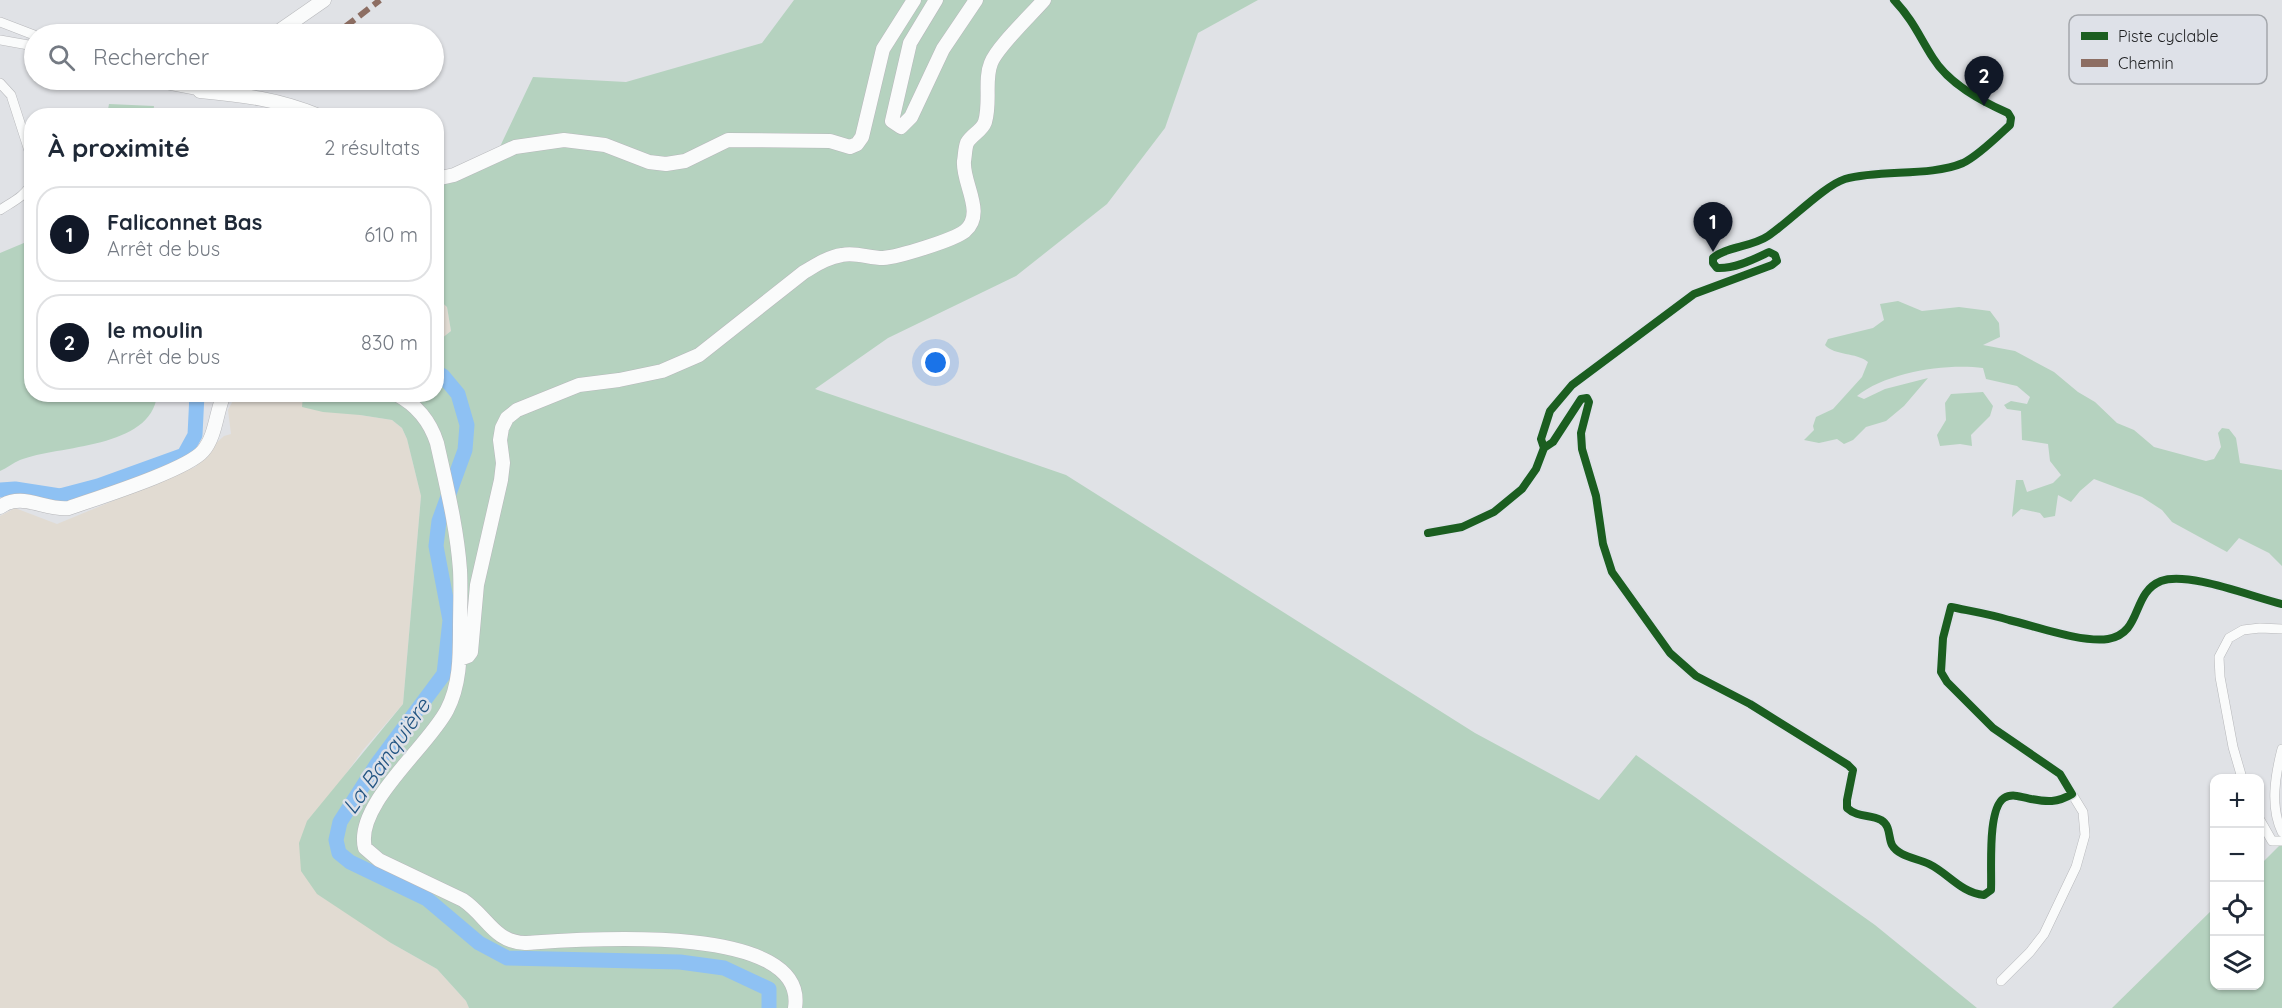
<!DOCTYPE html>
<html lang="fr">
<meta charset="utf-8">
<style>
body{margin:0;font-family:Quicksand,sans-serif;background:#f2f2f3;color:#1f2937}
.controls{position:absolute;right:18px;bottom:18px;display:grid;overflow:hidden;border-radius:12px;box-shadow:0 2px 4px #0004}
.controls button{width:54px;height:54px;display:grid;place-items:center;padding:0;border:0;border-bottom:2px solid #e0e1e3;background:#fff;color:#1f2937;font:30px sans-serif}
.you{position:absolute;left:936px;top:363px;width:21px;height:21px;margin:-15px;border:4px solid #fff;border-radius:50%;background:#1a73e8;box-shadow:0 0 0 9px #1a73e833}
.badge{display:grid;place-items:center;width:39px;height:39px;border-radius:50%;background:#111827;color:#fff;font-size:20px;font-weight:700}
.pin{position:absolute;translate:-50% -50px;filter:drop-shadow(0 2px 3px #0008)}
.pin::after{content:'';position:absolute;top:32px;width:21px;height:18px;background:inherit;clip-path:polygon(0 0,100% 0,50% 100%)}
.list{margin:0;padding:0;list-style:none}
h2{display:flex;justify-content:space-between;align-items:center;height:78px;margin:0;padding:0 24px;font-size:26px}
h2 small{font-size:20px;font-weight:400;color:#747a83}
.list li{display:grid;grid-template-columns:39px 1fr auto;gap:18px;align-items:center;box-sizing:border-box;height:96px;margin:0 12px 12px;padding:0 12px;border:2px solid #e0e1e3;border-radius:24px}
.list b{display:block;font-size:22px;white-space:nowrap}
.list p{margin:0;font-size:20px;white-space:nowrap;color:#747a83}
.list em{font-size:20px;font-style:normal;color:#747a83}
.icon{flex:none;width:33px;height:33px;fill:none;stroke:currentColor;stroke-width:2;stroke-linecap:round;stroke-linejoin:round}
.map{position:relative;flex:none;width:2282px;height:1008px;overflow:hidden}
.search{position:absolute;background:#fff;box-shadow:0 2px 4px #0004;left:24px;top:24px;width:420px;height:66px;display:flex;align-items:center;gap:15px;box-sizing:border-box;padding:0 21px;border-radius:33px;color:#747a83;font-size:22px}
.panel{position:absolute;background:#fff;box-shadow:0 2px 4px #0004;left:24px;top:108px;width:420px;height:294px;border-radius:24px}
.map>svg:first-child{display:block}
.industrial{fill:#e1dbd2}
.green{fill:#b5d2bf}
.lines{fill:none;stroke-linecap:round;stroke-linejoin:round}
.river{stroke:#8ec1f3;stroke-width:15}
.street-casing{stroke:#b7b8bb;stroke-width:10}
.secondary-casing{stroke:#b7b8bb;stroke-width:15}
.street{stroke:#fafbfb;stroke-width:9}
.secondary{stroke:#fafbfb;stroke-width:14}
.quiet{stroke:#8d6e63;stroke-width:6;stroke-dasharray:12 6;stroke-linecap:butt}
.cycleway-casing{stroke:#dee1e8;stroke-width:11}
.cycleway{stroke:#1b5e20;stroke-width:8}
.labels{text-anchor:middle;stroke-width:5;stroke-linejoin:round;paint-order:stroke}
.water-label{font-size:22px;font-style:italic;fill:#225482;stroke:#dee1e8}
.key{fill:#dee1e8;stroke:#a4a7ac;stroke-width:1.5}
.key-label{font-size:16px;fill:#1e1f21}
</style>
<div class="map">
<svg width="2282" height="1008" viewBox="0 0 2282 1008">
<rect width="100%" height="100%" fill="#e0e2e6"/>
<!-- industrial -->
<path class="industrial" d="M437,298L447,307L451,331L437,342Z
M236,395H304L360,415L392,420L402,428L407,439L421,496L403,704L363,750L330,796L307,821L391,943L437,969L466,1001L469,1008H0V516L15,508L57,524L195,467L207,455L215,444L224,436L231,434L228,410Z"/>
<!-- green -->
<path class="green" d="M794,0H1258L1198,33L1165,128L1107,204L1016,276L888,338L815,389L1066,475L1475,733L1599,800L1636,755L1875,925L1977,1008H469L466,1001L437,969L391,943L317,894L301,871L299,843L307,821L403,704L421,496L407,439L402,428L392,420L360,415L323,412L302,407L303,395L436,394L437,342L451,331L447,307L437,298V175L496,155L533,77L626,82L762,43Z
M109,104L154,106L153,115H107Z
M31,240L32,394L157,395C151,449 59,445 20,460C13,463 7,468 0,471V253Z
M1898,301L1922,311L1959,307L1990,311L1999,323L2000,337L1983,345L2015,351L2054,372L2078,392L2095,402L2117,423L2134,430L2154,447L2206,461L2214,459L2221,447L2218,433L2222,428L2229,429L2236,438L2240,463L2282,470V566L2269,553L2239,538L2227,552L2172,522L2162,510L2142,497L2094,479L2080,491L2071,502L2058,495L2055,516L2044,518L2040,513L2021,509L2012,517L2016,480H2023L2027,492L2053,483L2061,475L2050,461L2048,444L2022,440L2021,411L2007,409L2004,405L2011,401L2027,404L2030,397L2017,386L1986,379L1983,368C1947,363 1886,372 1857,396L1864,399L1885,389L1928,378L1904,406L1886,421L1866,427L1853,440L1844,444L1837,439L1819,443L1804,440L1814,430L1813,426L1816,417L1833,409L1862,377L1868,362C1856,352 1835,356 1825,345L1828,339L1873,328L1884,320L1880,304Z
M1983,392L1993,406L1990,416L1971,435L1972,446L1960,444L1940,446L1937,435L1946,420L1945,403L1951,394Z
M2282,843V1008H2112L2214,908V986H2260V865Z"/>
<g class="lines">
<!-- river -->
<path class="river" d="M436,372L443,376L458,394L467,425L465,450L439,521L436,546L450,620L444,674L377,764L340,822L336,840L339,853L350,862L427,899L479,943L507,958L680,962L724,968L769,989V1008
M0,490L15,489L60,496L98,486L184,455L195,435L197,394"/>
<defs>
<path id="street" d="M0,22L34,35
M0,40L34,46
M142,80L200,91L213,80
M367,80H372
M0,83L11,95L32,160
M170,85L188,80
M0,210C12,202 26,196 32,182
M1544,448L1553,442L1581,399L1587,398L1589,402L1581,433L1582,449L1596,496L1603,544L1612,572L1670,653L1696,676L1750,704L1848,765L1853,770L1847,800V808C1858,818 1870,814 1881,820C1891,826 1888,837 1892,845C1899,857 1917,858 1929,864C1948,873 1961,893 1984,895L1991,890C1992,870 1987,809 2004,798C2012,793 2022,797 2031,799C2047,802 2057,803 2072,794L2060,774L1993,728L1947,682L1941,672L1943,638L1951,607C1970,611 1990,614 2009,620C2035,626 2082,643 2108,639C2143,633 2131,593 2161,581C2188,571 2252,597 2282,604
M1428,533L1462,527L1494,512L1522,489L1536,469L1544,448L1541,439L1550,411L1572,385L1694,294L1772,265L1777,261L1775,255L1769,252C1754,259 1735,269 1717,268L1713,263V258C1725,247 1752,247 1768,236C1788,223 1825,185 1845,179C1881,169 1930,177 1963,163C1978,156 1998,136 2010,125L2011,118L2008,113C1981,101 1949,84 1933,58C1919,36 1913,20 1894,0
M2282,749C2275,776 2270,807 2282,832
M2242,778L2233,747L2220,677L2219,657L2229,638L2243,630L2260,628L2282,629
M2260,820L2272,841H2282
M2001,981L2030,952L2044,934L2076,867L2085,835L2083,812L2072,794"/>
<path id="secondary" d="M936,0L910,43L892,121L901,127L911,117L943,49L976,0
M275,34L324,0
M200,80L198,86L200,91C243,95 278,99 319,116
M436,179L454,175L515,147L564,140L605,145L649,162L666,164L685,161L728,140L830,141L850,147L857,144L862,137L883,49L914,0
M396,394C417,405 430,421 437,443C446,484 457,527 460,570C461,589 460,609 460,629C460,657 460,685 447,710C428,747 354,805 365,848L379,860L463,900C487,916 494,942 525,943C574,940 809,920 795,1008
M0,507C22,491 45,511 69,508C97,498 187,470 203,451C216,436 216,412 224,394
M460,659L468,656L471,652L477,585L501,480L503,463L500,440L502,428L507,418L517,410L579,385L619,380L662,371L699,355L804,272C816,265 828,257 842,255C856,252 869,258 883,258C898,257 954,240 965,231C986,213 962,183 964,161C965,156 965,148 967,143C971,135 982,131 985,122C991,102 984,80 991,63C997,47 1031,15 1044,0"/>
</defs>
<!-- street casing -->
<use href="#street" class="street-casing"/>
<!-- secondary casing -->
<use href="#secondary" class="secondary-casing"/>
<!-- street -->
<use href="#street" class="street"/>
<!-- secondary -->
<use href="#secondary" class="secondary"/>
<!-- quiet -->
<path class="quiet" d="M345,27L380,0"/>
<defs>
<path id="cycleway" d="M1544,448L1553,442L1581,399L1587,398L1589,402L1581,433L1582,449L1596,496L1603,544L1612,572L1670,653L1696,676L1750,704L1848,765L1853,770L1847,800V808C1858,818 1870,814 1881,820C1891,826 1888,837 1892,845C1899,857 1917,858 1929,864C1948,873 1961,893 1984,895L1991,890C1992,870 1987,809 2004,798C2012,793 2022,797 2031,799C2047,802 2057,803 2072,794L2060,774L1993,728L1947,682L1941,672L1943,638L1951,607C1970,611 1990,614 2009,620C2035,626 2082,643 2108,639C2143,633 2131,593 2161,581C2188,571 2252,597 2282,604
M1428,533L1462,527L1494,512L1522,489L1536,469L1544,448L1541,439L1550,411L1572,385L1694,294L1772,265L1777,261L1775,255L1769,252C1754,259 1735,269 1717,268L1713,263V258C1725,247 1752,247 1768,236C1788,223 1825,185 1845,179C1881,169 1930,177 1963,163C1978,156 1998,136 2010,125L2011,118L2008,113C1981,101 1949,84 1933,58C1919,36 1913,20 1894,0"/>
</defs>
<!-- cycleway casing -->
<use href="#cycleway" class="cycleway-casing"/>
<!-- cycleway -->
<use href="#cycleway" class="cycleway"/>
</g>
<g class="labels">
<!-- water labels -->
<g class="water-label">
<text transform="translate(386 756) rotate(-55)" y="8">La Banquière</text>
</g>
</g>
<!-- legend -->
<rect x="2069" y="15" width="198" height="69" rx="9" class="key"/>
<rect x="2081" y="32" width="27" height="8" fill="#1b5e20"/>
<rect x="2081" y="59" width="27" height="8" fill="#8d6e63"/>
<g class="key-label">
<text x="2118" y="42">Piste cyclable</text>
<text x="2118" y="69">Chemin</text>
</g>
</svg>
<div class="controls">
<button>+</button>
<button>−</button>
<button><svg class="icon" aria-label="locate" viewBox="0 0 24 24"><circle cx="12" cy="12" r="6"/><path d="M12 2v4M12 18v4M2 12h4M18 12h4"/></svg></button>
<button><svg class="icon" aria-label="layers" viewBox="0 0 24 24"><path d="M12 4l9 5-9 5-9-5zM3 14l9 5 9-5"/></svg></button>
</div>
<div class="you"></div>
<div class="pin badge" style="left:1713px;top:252px">1</div>
<div class="pin badge" style="left:1984px;top:106px">2</div>
<div class="search"><svg class="icon" aria-label="search" viewBox="0 0 24 24"><circle cx="10" cy="10" r="6"/><path d="M15 15l6 6"/></svg>Rechercher</div>
<section class="panel">
<h2>À proximité<small>2 résultats</small></h2>
<ul class="list">
<li><span class="badge">1</span><div><b>Faliconnet Bas</b><p>Arrêt de bus</p></div><em>610 m</em></li>
<li><span class="badge">2</span><div><b>le moulin</b><p>Arrêt de bus</p></div><em>830 m</em></li>
</ul>
</section>
</div>
